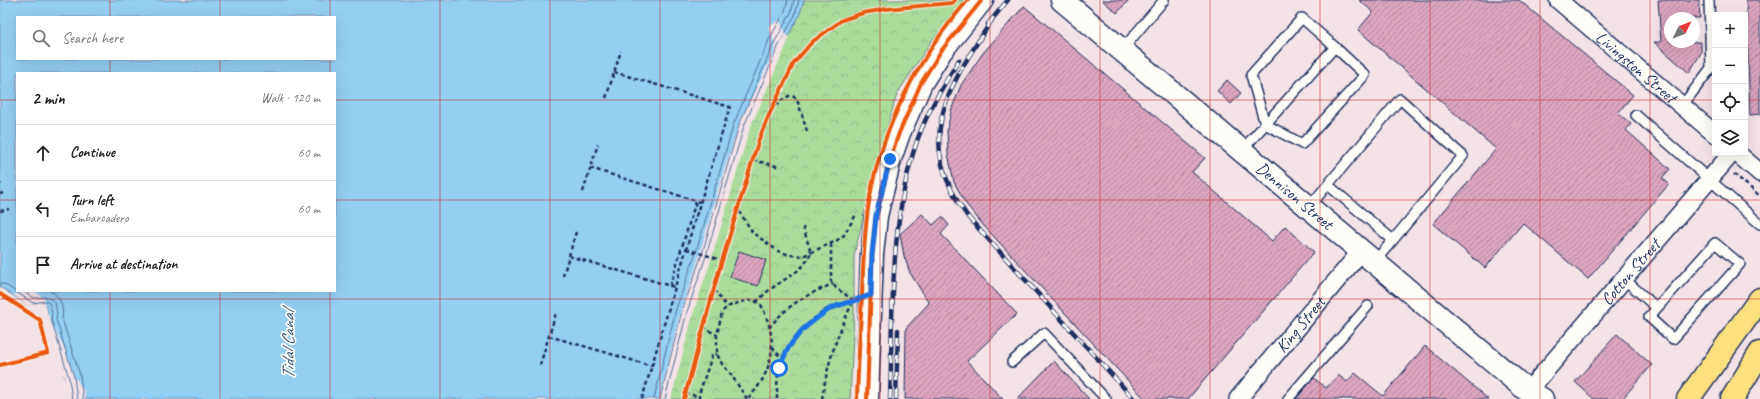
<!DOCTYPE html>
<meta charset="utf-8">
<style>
body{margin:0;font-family:Caveat,sans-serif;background:#f6f6f6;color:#222}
.controls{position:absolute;right:12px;top:12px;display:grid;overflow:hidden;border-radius:0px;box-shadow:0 4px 16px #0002}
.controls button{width:36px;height:36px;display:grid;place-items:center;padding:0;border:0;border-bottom:1px solid #e0e0e0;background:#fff;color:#222;font:20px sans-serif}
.compass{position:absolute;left:1664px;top:12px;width:36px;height:36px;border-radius:50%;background:#fff;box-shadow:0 4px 16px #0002;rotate:47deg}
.stop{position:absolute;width:12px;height:12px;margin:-9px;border:3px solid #1a73e8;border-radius:50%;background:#fff}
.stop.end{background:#1a73e8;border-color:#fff;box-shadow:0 1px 4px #0008}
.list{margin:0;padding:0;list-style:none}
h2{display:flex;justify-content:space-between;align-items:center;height:52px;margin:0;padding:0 16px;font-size:17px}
h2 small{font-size:13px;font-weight:400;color:#767676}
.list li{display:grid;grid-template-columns:26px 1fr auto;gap:12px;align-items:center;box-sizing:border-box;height:56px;padding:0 16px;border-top:1px solid #e0e0e0}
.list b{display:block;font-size:15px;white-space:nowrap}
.list p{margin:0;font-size:13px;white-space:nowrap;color:#767676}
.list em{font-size:13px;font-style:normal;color:#767676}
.icon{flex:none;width:22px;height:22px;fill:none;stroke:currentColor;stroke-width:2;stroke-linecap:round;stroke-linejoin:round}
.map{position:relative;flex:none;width:1760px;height:399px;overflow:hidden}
.search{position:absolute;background:#fff;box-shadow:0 4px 16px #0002;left:16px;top:16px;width:320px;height:44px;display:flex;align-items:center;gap:10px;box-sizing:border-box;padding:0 14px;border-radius:0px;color:#767676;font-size:15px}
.panel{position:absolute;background:#fff;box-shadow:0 4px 16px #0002;left:16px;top:72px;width:320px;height:220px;border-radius:0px}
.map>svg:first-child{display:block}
.park{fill:url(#park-crowns);stroke:#64867d}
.water{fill:#93cef3;stroke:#638eb7;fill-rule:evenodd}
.pier{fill:#f3e2e6}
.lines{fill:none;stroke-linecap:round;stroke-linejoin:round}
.shore{stroke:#4b6f9a;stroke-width:1}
.building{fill:url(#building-hatch);stroke:#1b2f5e}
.lane-casing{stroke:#1b2f5e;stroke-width:12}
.street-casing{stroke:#1b2f5e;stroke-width:20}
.secondary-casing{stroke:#1b2f5e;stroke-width:25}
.highway-casing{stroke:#1b2f5e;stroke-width:25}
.path{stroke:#1b2f5e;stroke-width:2.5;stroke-dasharray:4 3;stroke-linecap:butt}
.lane{stroke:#fdfcf7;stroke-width:9}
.street{stroke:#fdfcf7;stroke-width:17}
.secondary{stroke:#fdfcf7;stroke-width:22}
.highway{stroke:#fce080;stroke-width:22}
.rail-casing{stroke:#1b2f5e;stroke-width:4.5}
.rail{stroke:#fdfcf7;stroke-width:3;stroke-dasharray:9;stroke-linecap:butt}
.cycleway-casing{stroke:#fdfcf7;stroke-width:6}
.cycleway{stroke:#e8590c;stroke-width:4}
.route{stroke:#1a73e8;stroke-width:5}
.grid{fill:none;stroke:#d62828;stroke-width:1;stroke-opacity:0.55}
.labels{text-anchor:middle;stroke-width:3.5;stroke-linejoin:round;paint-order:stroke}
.street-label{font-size:17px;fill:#1b2f5e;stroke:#fdfcf7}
.water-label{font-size:18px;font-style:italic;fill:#395783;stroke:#fdfcf7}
</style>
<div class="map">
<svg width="1760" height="399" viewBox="0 0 1760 399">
<defs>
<pattern id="park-crowns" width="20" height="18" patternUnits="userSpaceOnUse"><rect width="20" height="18" fill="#acdc9c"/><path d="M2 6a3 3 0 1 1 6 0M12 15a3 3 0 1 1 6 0" fill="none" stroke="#93bd89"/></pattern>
<pattern id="building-hatch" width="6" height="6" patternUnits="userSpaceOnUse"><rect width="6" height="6" fill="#dba5be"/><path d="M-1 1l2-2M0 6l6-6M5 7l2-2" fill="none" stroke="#b1879e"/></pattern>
</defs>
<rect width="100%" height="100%" fill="#f3e2e6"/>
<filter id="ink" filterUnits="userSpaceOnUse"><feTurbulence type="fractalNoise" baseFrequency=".025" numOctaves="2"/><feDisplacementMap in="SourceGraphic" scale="8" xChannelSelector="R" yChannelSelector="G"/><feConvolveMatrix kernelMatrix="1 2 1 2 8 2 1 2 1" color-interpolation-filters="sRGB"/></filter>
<g filter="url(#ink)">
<!-- park -->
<path class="park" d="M804,0H967L932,40L897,94L878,158L854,255V313L850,399H669L691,313L748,128L782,47L799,16Z"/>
<!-- water -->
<path class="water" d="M0,0H804L799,16L782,47L748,128L691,313L669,399H69L65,379L45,315L48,314L46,305L32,308L0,287ZM17,17H335V59H17ZM17,73H335V291H17Z"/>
<!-- pier -->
<path class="pier" d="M779,20L789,39L750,128L712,257L693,314L671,399H659L681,309L696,266L719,186L740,120L774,53L775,44L769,27Z
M31,291H34L44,298L48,315L67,354L74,376L85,392V399H66L63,380L65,379L64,375H62L43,316L46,313L45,308L33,310L13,295Z"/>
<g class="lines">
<!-- shore -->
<path class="shore" d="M0,284H4L33,303L46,301L50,304L52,313L51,319L69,378L72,399
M23,291L34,298L47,297L55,302L57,313L56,319L74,377L77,399
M50,291C61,296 64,308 62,319L80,375L83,399
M654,399L676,309L696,252L734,123L769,40L785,11L788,0
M660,399L682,311L702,254L739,125L774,43L791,13L794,0
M665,399L687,312L706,256L744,126L779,45L795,15L799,0"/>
</g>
<!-- building -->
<path class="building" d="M1102,0H1129L1117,13Z
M1359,0H1519L1633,95L1618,113L1631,124L1626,130L1670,169L1662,178L1669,184L1588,279L1523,223L1485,268L1433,224L1496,149L1358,30L1373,12Z
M1658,0H1699L1700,18H1670V42H1701V53L1689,73L1654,42H1661Z
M1746,0H1760V114L1750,115Z
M1024,6L1205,158L1192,172L1272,241L1285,226L1314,252L1188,399H1145L984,226L966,204L954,182L948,154L947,130L952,108L961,85L983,53Z
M1227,80L1241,93L1231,104L1217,91Z
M922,214L933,225L942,217L949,225L941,234L1017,314L967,361L1003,399H905L906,328L929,303L910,273L904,256L900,234Z
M739,251L766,260L758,286L730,277Z
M1617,334L1652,365L1622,399H1594L1575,382Z
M1425,346L1488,399H1296L1314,378L1326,388L1338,375L1347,382L1355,373L1383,396Z
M1054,361L1089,399H1017Z"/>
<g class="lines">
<defs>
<path id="lane" d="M1122,50L1164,0
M1682,106L1711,68L1709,0
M1636,115L1760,224
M1242,150L1335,47L1302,18L1251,75L1265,124L1302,144L1365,75L1335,47
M1309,207L1400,99L1463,156L1393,240L1328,185
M1375,261L1393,240
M1624,279L1657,308L1715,243L1740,264L1673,339L1649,317L1657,308
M1012,362L1044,333L1106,399
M1288,399L1368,306"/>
<g id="street">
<path id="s1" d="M1558,0L1715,134"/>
<path d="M1737,153L1760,173"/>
<path id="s2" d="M1528,391L1732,153"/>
<path id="s3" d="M1238,399L1362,250"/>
</g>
<g id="secondary">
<path id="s4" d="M1062,0L1528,391L1542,399"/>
<path d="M867,399L872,255L876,216L890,159L899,133L921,83L941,51L982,0"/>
</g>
<path id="highway" d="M1688,399L1760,299
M1732,399L1760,353"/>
</defs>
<!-- lane casing -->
<use href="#lane" class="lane-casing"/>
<!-- street casing -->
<use href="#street" class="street-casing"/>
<!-- secondary casing -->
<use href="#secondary" class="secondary-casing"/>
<!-- highway casing -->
<use href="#highway" class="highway-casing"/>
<!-- path -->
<path class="path" d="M614,72L730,107L697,213
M606,98L621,51
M753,160L780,167
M590,168L700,202
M1734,174L1760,196
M0,184L1,183
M583,192L598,144
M0,194L3,193
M0,211L9,209
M739,211L753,233L778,251L790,255L803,256L836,241L844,235L857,213
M831,244V281L836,288L852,299
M686,249L722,260
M569,256L674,287
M563,276L576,232
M678,277L697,213
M670,286L696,201
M714,290L727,307
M756,302C761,298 766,292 771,289C786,277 803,272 811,253L803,227
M703,327L717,335
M769,328C786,306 807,294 833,284
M549,336L652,366
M773,347L775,352L784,358
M540,365L556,313
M685,393L699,397
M642,399L678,277
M684,399L718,274L759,139L769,115L780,101L791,95L797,99L807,131
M699,399V394L712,356L717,354
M747,399L730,373L722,364L717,354V335L722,312L727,307L741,302L751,300L760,303C779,339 775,369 748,399
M777,399C777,389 777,378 779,368C785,346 810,319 830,308C837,304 846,303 853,300
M822,399C827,365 837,334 852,304"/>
<!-- lane -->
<use href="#lane" class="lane"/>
<!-- street -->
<use href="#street" class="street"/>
<!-- secondary -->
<use href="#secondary" class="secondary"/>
<!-- highway -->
<use href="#highway" class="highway"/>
<defs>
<path id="rail" d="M992,20C947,89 912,140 968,217L1134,399
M988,24L1008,0
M890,399C893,313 889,223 917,141C927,112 943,86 959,60
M896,399L898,330"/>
</defs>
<!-- rail casing -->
<use href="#rail" class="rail-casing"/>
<!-- rail -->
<use href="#rail" class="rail"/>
<defs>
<path id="cycleway" d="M0,294L40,320L48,353L0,365
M684,399L718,274L759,139L769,115L794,63L812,42L842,20L863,13L886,9L952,3L955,0
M857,399C858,365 860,330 862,296C863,265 864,233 869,202C881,128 919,56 968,0
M867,399L872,255L876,216L890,159L899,133L921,83L941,51L982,0"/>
</defs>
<!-- cycleway casing -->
<use href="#cycleway" class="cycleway-casing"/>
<!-- cycleway -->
<use href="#cycleway" class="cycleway"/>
</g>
</g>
<g class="lines" filter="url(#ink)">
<!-- route -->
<path class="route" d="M779,368L788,348L802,330L817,318L831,308L871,295L872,255L876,216L890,159"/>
</g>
<!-- grid -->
<path class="grid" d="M110,0V17M220,0V17M330,0V17M440,0V399M550,0V399M660,0V399M770,0V399M880,0V399M990,0V399M1100,0V399M1210,0V399M1320,0V399M1430,0V399M1540,0V399M1650,0V399M110,59V73M220,59V73M330,59V73M0,100H17M335,100H1715M1745,100H1760M0,200H17M335,200H1760M110,291V399M220,291V399M330,291V399M0,299H1760"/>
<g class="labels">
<!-- street labels -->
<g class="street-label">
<text dy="6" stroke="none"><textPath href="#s1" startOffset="103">Livingston Street</textPath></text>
<text dy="6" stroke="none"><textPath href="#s4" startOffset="304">Dennison Street</textPath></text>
<text dy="6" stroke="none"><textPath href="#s2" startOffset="157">Cotton Street</textPath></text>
<text dy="6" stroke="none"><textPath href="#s3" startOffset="97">King Street</textPath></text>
</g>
<!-- water labels -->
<g class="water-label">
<text transform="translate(288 345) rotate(-90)" y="6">Tidal Canal</text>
</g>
</g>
</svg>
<div class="controls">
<button>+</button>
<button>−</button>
<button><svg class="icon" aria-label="locate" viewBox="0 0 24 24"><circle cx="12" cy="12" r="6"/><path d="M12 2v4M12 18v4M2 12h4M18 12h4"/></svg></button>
<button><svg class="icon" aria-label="layers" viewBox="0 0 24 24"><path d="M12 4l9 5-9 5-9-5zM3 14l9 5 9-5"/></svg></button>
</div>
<svg class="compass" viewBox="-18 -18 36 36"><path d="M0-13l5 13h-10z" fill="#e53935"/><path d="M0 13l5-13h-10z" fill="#767676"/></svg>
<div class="stop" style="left:779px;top:368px"></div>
<div class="stop end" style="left:890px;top:159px"></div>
<div class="search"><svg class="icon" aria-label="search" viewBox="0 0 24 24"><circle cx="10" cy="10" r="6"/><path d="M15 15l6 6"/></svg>Search here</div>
<section class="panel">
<h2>2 min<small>Walk · 120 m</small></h2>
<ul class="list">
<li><svg class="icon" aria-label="ahead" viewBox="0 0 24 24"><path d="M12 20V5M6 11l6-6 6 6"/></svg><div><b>Continue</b></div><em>60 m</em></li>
<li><svg class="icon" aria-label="left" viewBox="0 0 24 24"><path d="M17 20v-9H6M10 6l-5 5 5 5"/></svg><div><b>Turn left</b><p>Embarcadero</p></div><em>60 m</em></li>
<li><svg class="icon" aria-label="arrive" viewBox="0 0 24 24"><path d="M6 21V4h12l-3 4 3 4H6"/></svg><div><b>Arrive at destination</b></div></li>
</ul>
</section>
</div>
